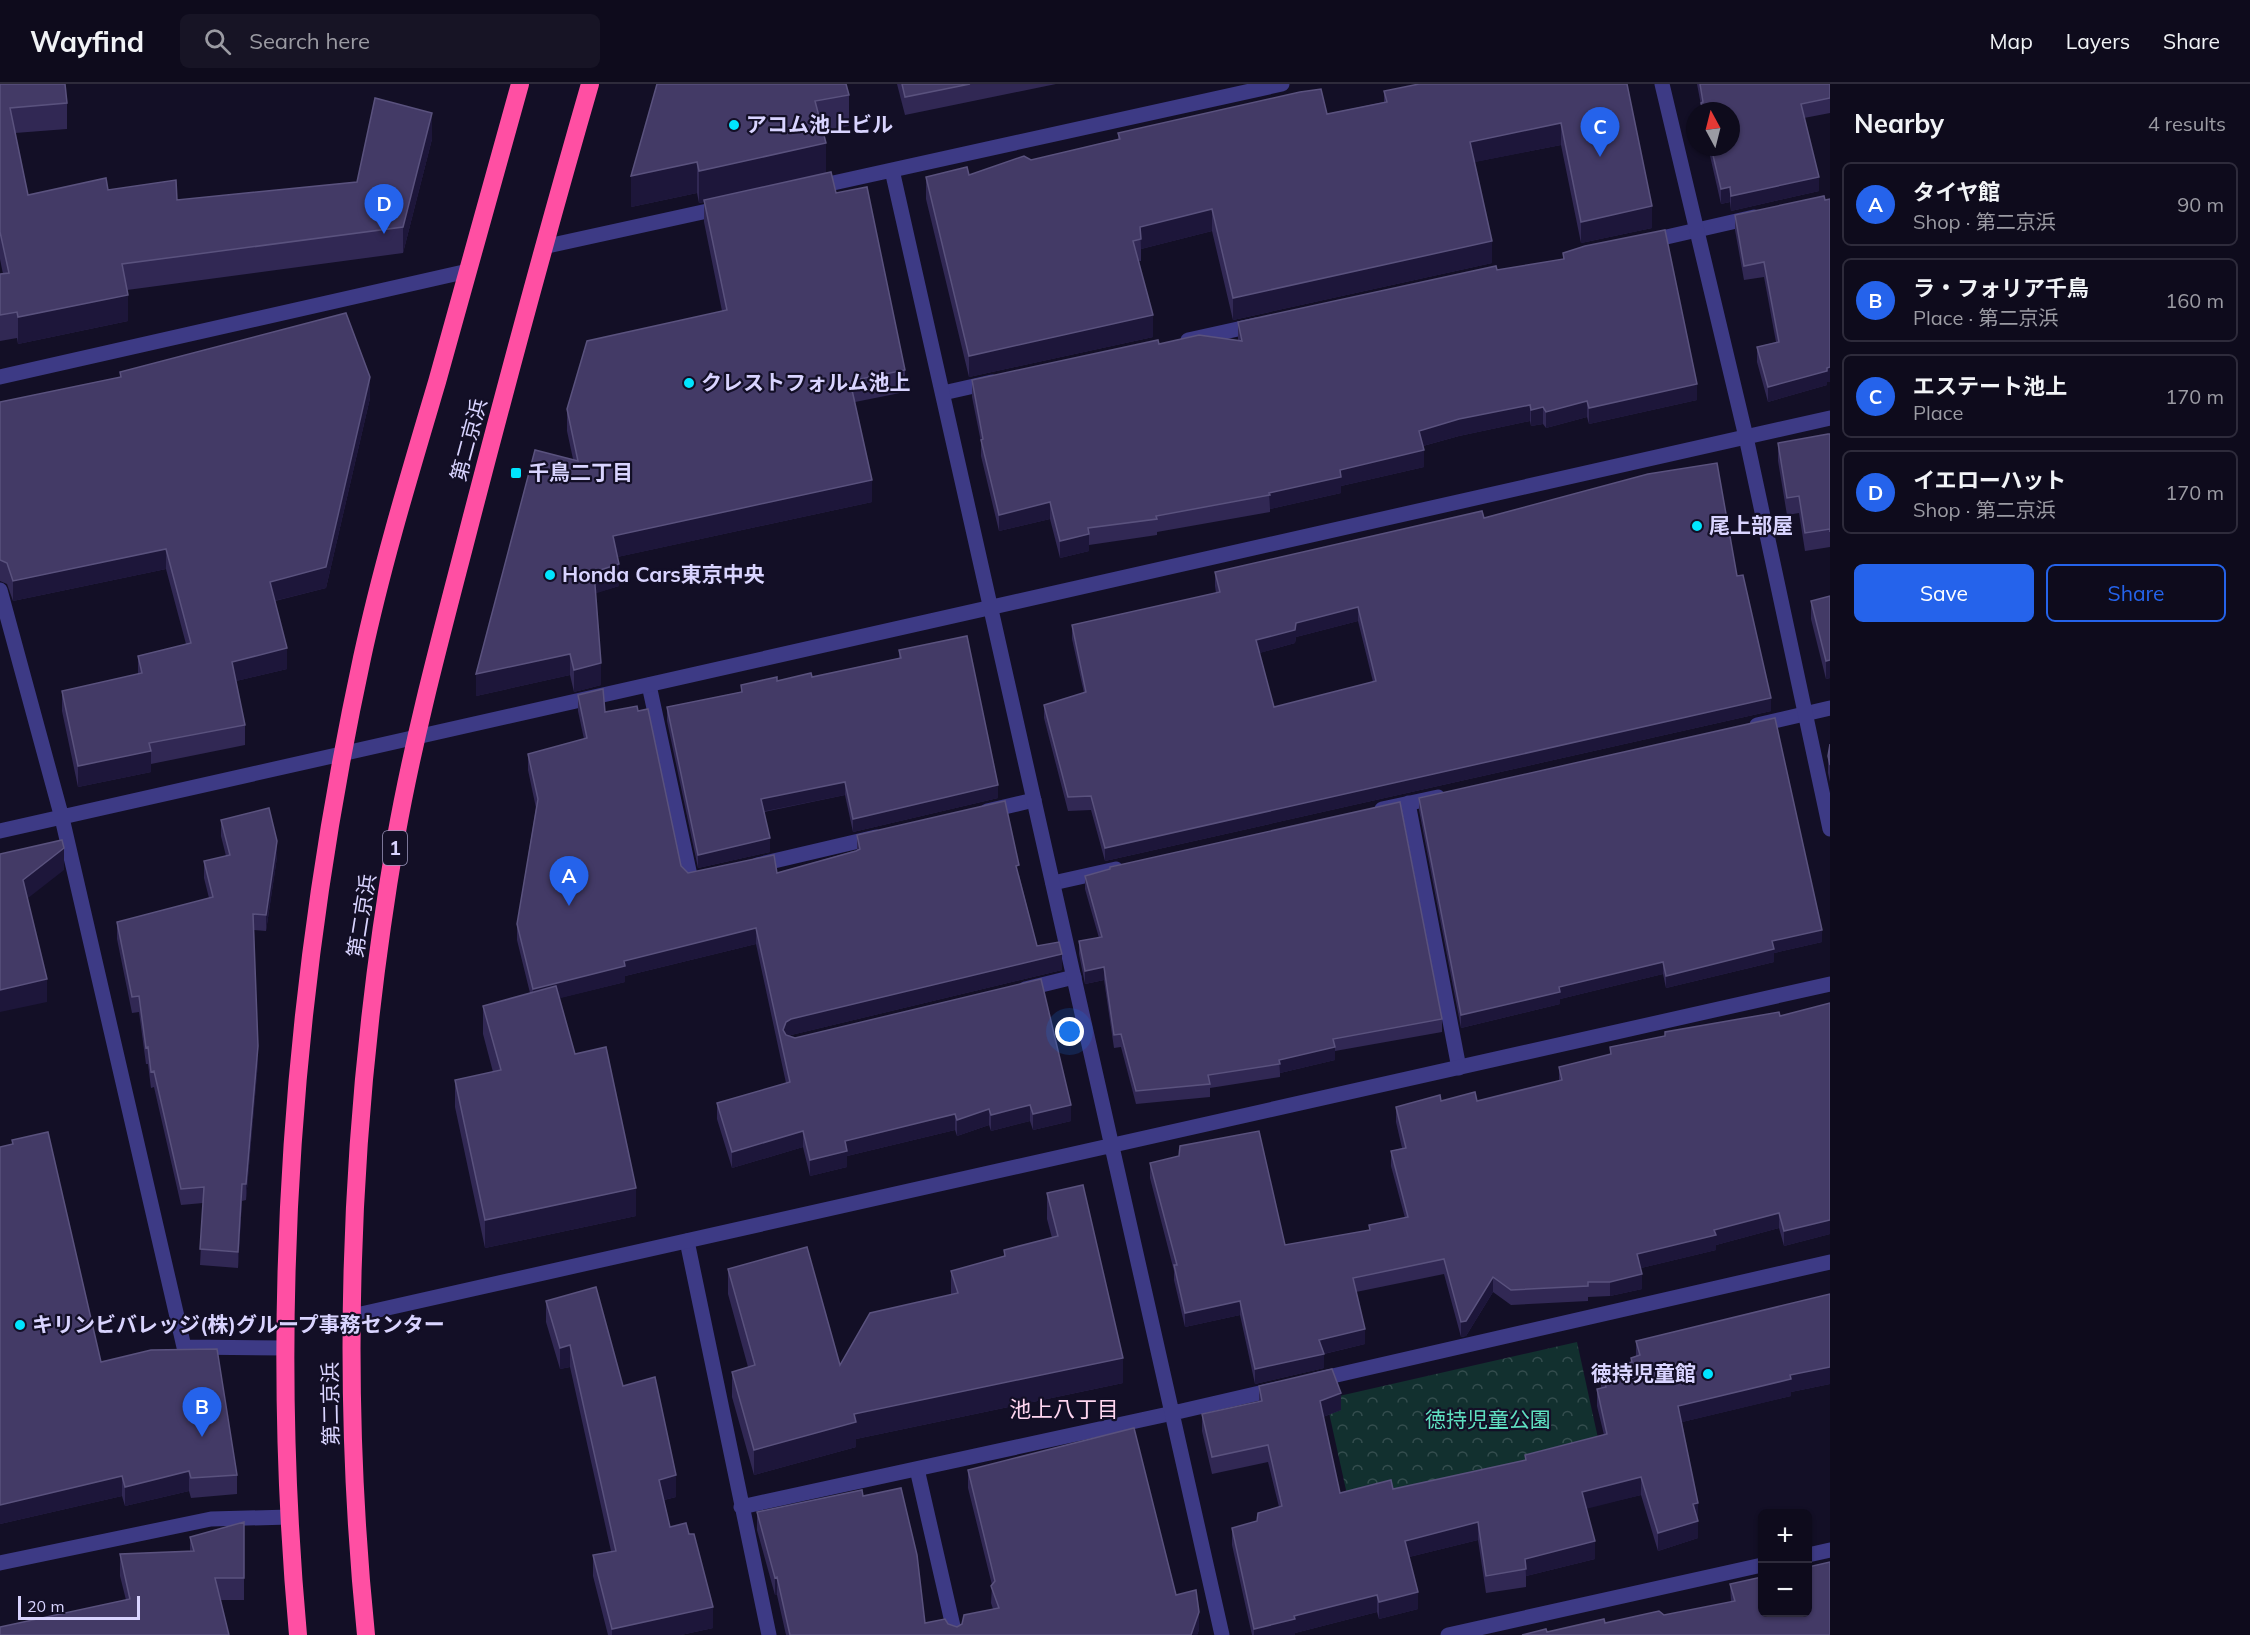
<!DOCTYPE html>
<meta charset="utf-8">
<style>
body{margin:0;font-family:Mulish,"Noto Sans JP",sans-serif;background:#171425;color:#f1f3f6}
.controls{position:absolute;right:18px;bottom:18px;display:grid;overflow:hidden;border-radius:9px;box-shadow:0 2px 4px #0004}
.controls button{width:54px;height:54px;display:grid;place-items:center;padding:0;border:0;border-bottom:2px solid #2e2b3b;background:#0e0b1c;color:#f1f3f6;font:30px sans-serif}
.compass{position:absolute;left:1686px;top:18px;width:54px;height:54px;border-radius:50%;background:#0e0b1c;box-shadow:0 2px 4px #0004;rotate:353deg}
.scale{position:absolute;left:18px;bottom:15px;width:122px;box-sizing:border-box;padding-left:6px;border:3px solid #d9d4ff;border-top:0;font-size:16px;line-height:21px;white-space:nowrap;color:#d9d4ff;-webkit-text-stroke:4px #130f26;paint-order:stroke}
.you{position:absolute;left:1070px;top:948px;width:21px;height:21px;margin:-15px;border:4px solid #fff;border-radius:50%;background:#1a73e8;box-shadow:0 0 0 9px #1a73e833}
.badge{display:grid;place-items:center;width:39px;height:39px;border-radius:50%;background:#2563eb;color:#fff;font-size:20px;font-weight:700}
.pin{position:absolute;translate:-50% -50px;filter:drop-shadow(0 2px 3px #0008)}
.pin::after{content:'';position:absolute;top:32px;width:21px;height:18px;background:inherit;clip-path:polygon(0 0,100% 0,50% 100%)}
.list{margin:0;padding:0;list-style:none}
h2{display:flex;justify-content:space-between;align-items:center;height:78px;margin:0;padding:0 24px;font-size:26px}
h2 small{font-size:20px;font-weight:400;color:#9b9ba3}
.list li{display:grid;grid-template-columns:39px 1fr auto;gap:18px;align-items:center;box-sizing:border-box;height:84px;margin:0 12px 12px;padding:0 12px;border:2px solid #2e2b3b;border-radius:9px}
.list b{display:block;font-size:22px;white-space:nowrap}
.list p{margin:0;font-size:20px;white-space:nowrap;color:#9b9ba3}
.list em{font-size:20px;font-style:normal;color:#9b9ba3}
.actions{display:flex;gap:12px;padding:18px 24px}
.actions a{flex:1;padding:14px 0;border:2px solid #2563eb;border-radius:9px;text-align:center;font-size:21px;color:#2563eb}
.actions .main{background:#2563eb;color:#fff}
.icon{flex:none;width:33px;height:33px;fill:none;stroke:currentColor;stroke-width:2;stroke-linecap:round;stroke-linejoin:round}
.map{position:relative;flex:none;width:1830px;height:1551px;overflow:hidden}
header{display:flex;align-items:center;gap:36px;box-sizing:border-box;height:84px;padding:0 30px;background:#0e0b1c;border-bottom:2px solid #2e2b3b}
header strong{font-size:28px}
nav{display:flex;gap:33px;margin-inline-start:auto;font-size:21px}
.search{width:420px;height:54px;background:#171425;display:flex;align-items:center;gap:15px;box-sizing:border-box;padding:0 21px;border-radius:9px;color:#9b9ba3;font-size:22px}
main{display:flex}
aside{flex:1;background:#0e0b1c}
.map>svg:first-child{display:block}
.park{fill:url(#park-crowns)}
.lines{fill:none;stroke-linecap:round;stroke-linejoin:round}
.lane{stroke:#3d3a85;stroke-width:15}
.street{stroke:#3d3a85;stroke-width:15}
.highway{stroke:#ff4fa3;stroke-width:18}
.wall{fill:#312854;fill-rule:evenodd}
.shaded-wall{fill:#1d163a}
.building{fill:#433a66;stroke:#5a527e;stroke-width:1.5;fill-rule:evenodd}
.poi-dot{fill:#00e5ff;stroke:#130f26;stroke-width:2}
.labels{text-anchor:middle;stroke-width:4.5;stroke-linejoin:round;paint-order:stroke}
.shield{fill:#130f26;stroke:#9e99be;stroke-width:1.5}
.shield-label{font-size:20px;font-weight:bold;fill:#d9d4ff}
.poi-label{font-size:21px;font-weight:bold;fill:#d9d4ff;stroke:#130f26;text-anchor:start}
.street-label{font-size:21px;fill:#d9d4ff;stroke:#130f26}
.park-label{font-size:21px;fill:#5fe0c0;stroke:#130f26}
.neighbourhood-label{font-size:22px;fill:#ffd6f0;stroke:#130f26}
</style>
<header>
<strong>Wayfind</strong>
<div class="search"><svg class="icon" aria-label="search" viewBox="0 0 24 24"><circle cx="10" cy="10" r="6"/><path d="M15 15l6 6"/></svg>Search here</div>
<nav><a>Map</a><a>Layers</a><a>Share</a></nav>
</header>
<main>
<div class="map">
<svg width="1830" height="1551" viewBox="0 0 1830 1551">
<defs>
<pattern id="park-crowns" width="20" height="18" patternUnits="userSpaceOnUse" patternTransform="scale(1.5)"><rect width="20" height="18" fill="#12302f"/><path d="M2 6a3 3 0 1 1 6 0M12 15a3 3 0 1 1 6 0" fill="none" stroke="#344d4e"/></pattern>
</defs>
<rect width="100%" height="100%" fill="#130f26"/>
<!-- park -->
<path class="park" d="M1577,1258L1601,1368L1350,1424L1326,1315Z"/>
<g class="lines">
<!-- lane -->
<path class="lane" d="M1649,157L1754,133
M1188,256L1256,241
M943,309L992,298
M649,601L691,796L701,794
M1757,641L1830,624
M1408,719L1459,984
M1382,725L1438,713
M987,727L1034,716
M757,781L876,753
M1053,799L1116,785
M1025,905L1074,893
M687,1157L769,1551
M917,1385L955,1551
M741,1423L1173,1329"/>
<!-- street -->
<path class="street" d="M1662,0L1746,353L1830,745
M892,86L1222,1551
M815,103L1282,0
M543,163L721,124
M0,293L468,187
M0,506L62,734L184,1263L285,1264
M0,747L1830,334
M352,1232L1830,900
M1315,1296L1830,1178
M1173,1329L1277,1305
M1808,1471L1830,1466
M0,1479L211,1435L290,1433
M1448,1551L1762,1481"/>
<!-- highway -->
<path class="highway" d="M298,1551C268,1224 293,894 362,574C382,481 410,389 437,298C465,199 492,99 520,0
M366,1551C339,1286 351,1015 396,753C415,646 444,541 471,436C509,290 548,145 590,0"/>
</g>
<!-- wall -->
<path class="wall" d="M0,0L67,19V45L15,49L28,111L108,106L177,116L357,98L432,55L403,169L127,206L128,237L18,260L17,254L0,257V190H3L0,175Z
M657,0L849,11V42L823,47L826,89L836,109L905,286V308L855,318L872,418L617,473L619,502L595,509L601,601L574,608L570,591L476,612L573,375L567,347V325L722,227L704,138V118L699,119L697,109L631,123Z
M897,0H1056L905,31Z
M1627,0L1652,144L1581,159L1561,61L1474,78L1492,179L1233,236L1212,147L1141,165V177H1139L1153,253L969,293L926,115V93L969,91L1118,55V49L1327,30L1384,18V7Z
M1697,0H1830V29L1804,34L1819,107L1731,127L1730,118L1721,120L1708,63H1731V27H1701V21Z
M1825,116L1827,301L1768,318L1757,278V263L1776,258L1764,193L1744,196L1735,146V131Z
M1563,169L1697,316L1589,340L1587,333L1546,344L1543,340L1531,342L1530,337L1459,352L1423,362L1424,383L1341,402V409L1270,425V428L1157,448V451L1089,461V467L1060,474L1050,435L999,447L981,372V358L972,313V296L1159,260L1238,256V238L1497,186L1563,175Z
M120,288L370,314L326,504L275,517L287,585L236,597L245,641V661L151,680V688L78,703L62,627V607L138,590V572L186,560L166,485L13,517L7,500L0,497V318L120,293Z
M1830,350V466V463L1805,467L1799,429L1787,431L1778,377V359Z
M1484,434L1737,492L1771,627L1105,777L1091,726L1068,727L1044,634V621L1084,609L1072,555V541L1216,509L1215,502V488ZM1358,537L1373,598L1274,623L1259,569L1295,559L1296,553Z
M1830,512V594L1826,595L1811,535V517Z
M899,566L998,714L853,748L845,711L764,728L770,768L698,784L667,637V623L741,608V601L812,593L899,574Z
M578,611L605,628L681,782L688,789H777L857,766V751L1019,791L1037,862L1062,886L791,951L788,952L795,954L1041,895L1071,1037L1033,1046L1030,1037L991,1047L989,1041L957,1052L955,1046L847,1072V1083L810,1092L803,1063L732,1084L717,1035V1019L786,999L756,860L625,892V898L559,914L575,970L636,1132L485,1164L455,1023V996L493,988L483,950V922L530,909L517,856V840L536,724L528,686V670L584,655L578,627Z
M1830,660V698L1828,689V672Z
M1419,714L1822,858L1774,869V878L1666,904L1663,890L1560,915V920L1461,944L1419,726Z
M221,736L277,773L266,847L254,846L258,978L246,1116L242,1117L238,1184L200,1181L203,1119L181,1121L154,1003L151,1004L148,980H146L139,928L132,929L117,855V838L209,814L204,794V777L226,772L221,752Z
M1110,783L1442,935V948L1335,967V976L1280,989V993L1210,1004V1013L1136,1020L1121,963L1114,964L1104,896L1085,900L1079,870V857L1099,854L1085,805V792L1110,786Z
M1830,919V1150L1784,1162L1779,1144L1716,1161V1166L1641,1184L1642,1205L1610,1212L1588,1213V1217L1511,1221L1493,1208L1466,1252L1461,1253L1444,1190L1356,1208L1365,1260L1324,1270V1284L1255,1300L1240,1231L1185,1243L1174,1196V1187L1150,1094V1079L1285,1161L1369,1146V1141L1405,1134L1391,1082V1067L1402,1064L1396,1038V1023L1441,1017H1477L1559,997V983L1610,971V963L1665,952V948L1780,932Z
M12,1056L101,1278L237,1391V1410L191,1414L189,1407L125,1422L122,1412L0,1440V1063L12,1060Z
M1047,1109L1123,1299L856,1355V1363L754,1391L732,1313V1288L748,1283L728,1210V1185L840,1281L951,1210V1187L1004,1172V1166L1052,1154L1047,1135Z
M1830,1210V1300L1791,1308V1312L1682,1338L1698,1436V1454L1658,1467L1641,1411L1586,1424L1595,1475L1526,1492V1503L1486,1509L1478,1456L1409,1473L1418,1525L1379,1535L1377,1528L1295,1549V1551H1252L1232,1461V1444L1257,1437L1279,1423L1268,1378L1212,1390L1202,1347V1330L1259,1318V1302L1341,1326L1323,1333L1340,1409L1393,1405L1525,1376V1371L1604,1351L1597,1322V1305L1601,1304V1286L1631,1278V1274L1636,1272V1257Z
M546,1217L623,1302L676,1413L664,1416L670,1443L689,1450L713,1544L681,1551H608L593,1492V1471L611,1467L570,1283L560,1285L546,1238Z
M968,1386L1176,1511L1199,1546L1197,1551H786L777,1511H775L757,1446V1428L863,1412L925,1539L948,1540L957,1543L993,1525L991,1519L992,1501L968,1404Z
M244,1438V1516H126L120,1492V1470L190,1467V1453Z
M1730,1500L1830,1551L1547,1548L1664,1531L1731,1518Z"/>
<!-- shaded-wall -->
<path class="shaded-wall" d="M432,29V55L403,169V143Z
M1561,39V61L1470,79V58Z
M826,59V91L699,119V87Z
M697,78V109L631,123V92Z
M1819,93V107L1731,127V112Z
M1730,103V118L1721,120V105Z
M1652,122V144L1581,159V138Z
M1212,125V147L1141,165L1140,143Z
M1492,157V179L1233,236V214Z
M128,211V237L18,260V233Z
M1153,231V253L969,293V272Z
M1830,283V298H1827V301L1768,318V303Z
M370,293V314L326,504L270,518V498Z
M1697,300V316L1589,340V324Z
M1587,317V333L1546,344V328Z
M1530,321V337L1459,352L1419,363V347L1459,335Z
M1543,323V340L1531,342V326Z
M1424,366V383L1341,402V409L1270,425L1269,409L1340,386Z
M872,396V418L613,474V452Z
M1050,418V435L999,447V431Z
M1089,450V467L1060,474V457Z
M166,465V485L13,517V497Z
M619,480V502L594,510V488Z
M1358,523V537L1296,553L1295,559L1256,570V556L1296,539Z
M287,564V585L232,598V578Z
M570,570V591L476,612V590Z
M1830,576V594L1826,595V577Z
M601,579V601L574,608V586Z
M1771,614V627L1105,777V764Z
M151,667V688L78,703V682Z
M845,698V711L761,728V715Z
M998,701V714L853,748V735Z
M770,754V768L698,784V771Z
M277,757V773L266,847V831Z
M64,764V786L23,818V796Z
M756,844V860L625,892V898L533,921V905L624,877Z
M1822,846V858L1774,869V878L1666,904V892L1772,857Z
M1062,870V886L791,951L786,953L783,946L786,938L791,935Z
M1663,878V890L1560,915V920L1461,944V931L1559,903Z
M1104,883V896L1085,900V887Z
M47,895V918L0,928V906Z
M258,962V978L246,1116V1100Z
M1335,963V976L1280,989L1279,976Z
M1030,1021V1037L991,1047V1031Z
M1071,1021V1037L1033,1046V1030Z
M989,1025V1041L957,1052V1036Z
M955,1030V1046L847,1072V1083L810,1092V1076L845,1057Z
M803,1047V1063L732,1084V1068Z
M242,1100V1117L238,1184V1168Z
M636,1104V1132L485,1164V1136Z
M1779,1129V1144L1716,1161V1166L1637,1185V1170L1714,1146Z
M1830,1136V1150L1784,1162V1147Z
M1642,1190V1205L1610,1212V1198Z
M1493,1193V1208L1466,1252L1461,1253V1238Z
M1240,1217V1231L1185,1243V1229Z
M1365,1245V1260L1319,1271V1256Z
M570,1261V1283L560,1285V1264Z
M1324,1270V1284L1255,1300V1285Z
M1123,1274V1299L856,1355V1363L754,1391V1366L854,1330Z
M1830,1283V1300L1791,1308V1312L1678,1339V1322L1790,1291Z
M1341,1309V1326L1320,1334V1317Z
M189,1387V1407L125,1422V1403Z
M676,1391V1413L659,1417V1396Z
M122,1392V1412L0,1440V1421Z
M1641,1393V1411L1582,1426V1408Z
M1698,1419V1436L1693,1437V1420Z
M1698,1437V1454L1658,1467V1449Z
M1478,1438V1456L1405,1474V1457Z
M1595,1457V1475L1526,1492L1525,1475Z
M777,1493V1511H775V1494Z
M1418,1508V1525L1379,1535V1518Z
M1377,1511V1528L1295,1549V1551H1254V1545L1294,1532Z
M713,1523V1544L681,1551H612V1545Z
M1199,1528V1546L1197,1551H1191Z"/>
<!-- building -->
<path class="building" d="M0,0H65L67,19L10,24L28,111L106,94L108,106L176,96L177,116L357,98L375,14L432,29L403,143L122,180L128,211L18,233L17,228L0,231V190L9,189L0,148Z
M657,0H846L849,11L815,17L826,59L699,87L697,78L631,92Z
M902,0H970L905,13Z
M1419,0H1627L1652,122L1581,138L1561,39L1470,58L1492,157L1233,214L1212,125L1140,143L1141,155L1133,157L1153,231L969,272L926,93L967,83L969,91L1024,72L1031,76L1120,55L1118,49L1300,8L1321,5L1327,30L1387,18L1384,7Z
M1700,0H1830V14L1801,20L1819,93L1731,112L1730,103L1721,105L1711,63H1731V27H1703L1701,19L1703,18Z
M831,88L836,109L867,103L905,286L850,297L872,396L613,452L619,480L594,488L601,579L574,586L570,570L476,590L535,366L578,377L567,325L587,257L727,226L704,116Z
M1824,112L1825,116L1830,115V283L1827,284V287L1768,303L1757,263L1779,258L1764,178L1744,182L1735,131Z
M1665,146L1697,300L1589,324L1587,317L1546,328L1543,323L1531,326L1530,321L1459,335L1419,347L1424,366L1340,386L1341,393L1269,409L1270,411L1156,432L1157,435L1088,444L1089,450L1060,457L1050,418L999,431L981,356L983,355L972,296L1158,256L1159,260L1199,251L1242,257L1238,238L1496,182L1497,186L1564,175L1563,169L1585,162Z
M346,229L370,293L326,483L270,498L287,564L232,578L245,641L149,659L151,667L78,682L62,607L142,589L138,572L191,559L166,465L13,497L7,479L0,476V318L121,293L120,288Z
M1828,350H1830V448V445L1805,449L1799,412L1787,414L1778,359Z
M1717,379L1737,492L1743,491L1771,614L1105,764L1091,712L1068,713L1044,621L1086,608L1072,541L1220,508L1215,488L1482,427L1484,434L1648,390ZM1358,523L1376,597L1274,623L1256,556L1295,546L1296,539Z
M1830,512V576L1826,577L1811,517Z
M967,552L998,701L853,735L845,698L761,715L770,754L698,771L667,623L742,608L741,601L777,593V597L811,589L812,593L901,574L899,566Z
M603,605L605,628L637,622L638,627L648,625L681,782L688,789L774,771L777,789L856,767L860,765L857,751L1005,717L1019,781L1016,782L1037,862L1059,858L1062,870L791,935L786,938L783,946L786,951L795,954L1041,895L1071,1021L1033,1030L1030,1021L991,1031L989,1025L957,1036L955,1030L845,1057L847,1067L810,1076L803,1047L732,1068L717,1019L790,998L756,844L624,877L625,882L533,905L517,840L538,715L528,670L587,654L578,611Z
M1775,634L1822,846L1772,857L1774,865L1666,892L1663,878L1559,903L1560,908L1461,931L1419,714Z
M1830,660V681L1828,672Z
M1400,718L1442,935L1333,955L1335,963L1279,976L1280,980L1208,991L1210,1000L1136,1007L1121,950L1114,951L1104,883L1085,887L1079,857L1102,853L1085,792L1110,785V783Z
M269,724L277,757L266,831L253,830L258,962L246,1100H242L238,1168L200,1165L204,1103L181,1105L154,987L151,988L148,963L146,964L139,912L132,913L117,838L213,813L204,777L230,771L221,736Z
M62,756L64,764L23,796L47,895L0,906V770Z
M556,902L575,970L606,963L636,1104L485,1136L455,996L501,986L483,922Z
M1830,919V1136L1784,1147L1779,1129L1714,1146L1716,1151L1637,1170L1642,1190L1610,1198H1588V1202L1511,1206L1493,1193L1466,1237L1461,1238L1444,1175L1353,1194L1365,1245L1319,1256L1324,1270L1255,1285L1240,1217L1185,1229L1174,1181H1177L1150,1079L1179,1072L1180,1062L1259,1047L1285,1161L1370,1146L1369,1141L1408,1133L1391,1067L1406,1064L1396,1023L1440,1011L1441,1017L1475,1008L1477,1017L1562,996L1559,983L1611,970L1610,963L1665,952V948L1779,928L1780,932Z
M48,1048L101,1278L151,1266L217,1265L237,1391L191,1394L189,1387L125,1403L122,1392L0,1421V1063L13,1060L12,1056Z
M1083,1101L1123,1274L854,1330L856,1338L754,1366L732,1288L755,1281L728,1185L807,1163L840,1281L870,1229L958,1209L951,1187L1005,1172L1004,1166L1058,1152L1047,1109Z
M596,1203L623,1302L655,1293L676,1391L659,1396L670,1443L686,1439L689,1450H694L713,1523L612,1545L593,1471L616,1467L570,1261L560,1264L546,1217Z
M1830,1210V1283L1790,1291L1791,1295L1678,1322L1698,1419L1693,1420L1698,1437L1658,1449L1641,1393L1582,1408L1595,1457L1525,1475L1526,1485L1486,1492L1478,1438L1405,1457L1418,1508L1379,1518L1377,1511L1294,1532L1295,1535L1254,1545L1232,1444L1257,1437L1258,1429L1282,1422L1268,1361L1212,1373L1202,1330L1262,1317L1259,1302L1332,1285L1341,1309L1320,1317L1340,1409L1391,1396L1393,1405L1526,1376L1525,1371L1607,1350L1597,1305L1606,1303L1601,1286L1632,1278L1631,1274L1640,1271L1636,1257Z
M1134,1344L1176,1511L1196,1506L1199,1528L1191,1551H790L777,1493L775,1494L757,1428L862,1406L863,1412L901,1404L917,1471L925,1539L945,1535L948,1540L957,1543L962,1540L964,1531L999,1524L991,1502L995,1497L968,1386Z
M244,1438V1494H215L229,1551H0V1543L130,1515L120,1470L194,1467L190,1453Z
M1830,1478V1551H1522L1546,1545L1547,1548L1604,1535L1605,1539L1659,1527L1664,1531L1735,1517L1730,1500L1762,1493V1528H1808V1483Z"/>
<!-- markers -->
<g class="poi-dot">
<circle cx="734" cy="41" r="6"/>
<circle cx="689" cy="299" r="6"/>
<rect x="510" y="383" width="12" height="12" rx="3"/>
<circle cx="1697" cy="442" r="6"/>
<circle cx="550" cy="491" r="6"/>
<circle cx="20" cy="1241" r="6"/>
<circle cx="1708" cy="1290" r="6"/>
</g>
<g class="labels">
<!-- shield labels -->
<rect class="shield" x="383" y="747" width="24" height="34" rx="4.5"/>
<g class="shield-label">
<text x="395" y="771">1</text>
</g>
<!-- poi labels -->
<g class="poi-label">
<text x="746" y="48">アコム池上ビル</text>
<text x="701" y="306">クレストフォルム池上</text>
<text x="528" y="396">千鳥二丁目</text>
<text x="1709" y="449">尾上部屋</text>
<text x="562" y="498">Honda Cars東京中央</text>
<text x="32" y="1248">キリンビバレッジ(株)グループ事務センター</text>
<text x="1696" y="1297" text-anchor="end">徳持児童館</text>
</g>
<!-- street labels -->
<g class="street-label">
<text transform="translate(469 356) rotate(-75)" y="7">第二京浜</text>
<text transform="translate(362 832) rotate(-81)" y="7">第二京浜</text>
<text transform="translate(331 1320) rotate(-91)" y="7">第二京浜</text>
</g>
<!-- park labels -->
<g class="park-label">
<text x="1488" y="1343">徳持児童公園</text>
</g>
<!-- neighbourhood labels -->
<g class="neighbourhood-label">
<text x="1064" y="1333">池上八丁目</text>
</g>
</g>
</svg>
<div class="controls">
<button>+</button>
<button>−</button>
</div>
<svg class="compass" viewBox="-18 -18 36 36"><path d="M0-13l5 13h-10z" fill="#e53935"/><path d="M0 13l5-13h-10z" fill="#9b9ba3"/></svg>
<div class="scale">20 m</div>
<div class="you"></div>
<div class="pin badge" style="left:569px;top:822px">A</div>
<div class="pin badge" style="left:202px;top:1353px">B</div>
<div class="pin badge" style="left:1600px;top:73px">C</div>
<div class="pin badge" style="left:384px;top:150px">D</div>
</div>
<aside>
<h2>Nearby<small>4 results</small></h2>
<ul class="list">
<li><span class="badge">A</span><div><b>タイヤ館</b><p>Shop · 第二京浜</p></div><em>90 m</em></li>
<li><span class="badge">B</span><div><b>ラ・フォリア千鳥</b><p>Place · 第二京浜</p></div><em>160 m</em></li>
<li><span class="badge">C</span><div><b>エステート池上</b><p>Place</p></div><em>170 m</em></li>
<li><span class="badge">D</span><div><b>イエローハット</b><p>Shop · 第二京浜</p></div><em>170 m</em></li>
</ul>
<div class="actions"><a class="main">Save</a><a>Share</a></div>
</aside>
</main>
